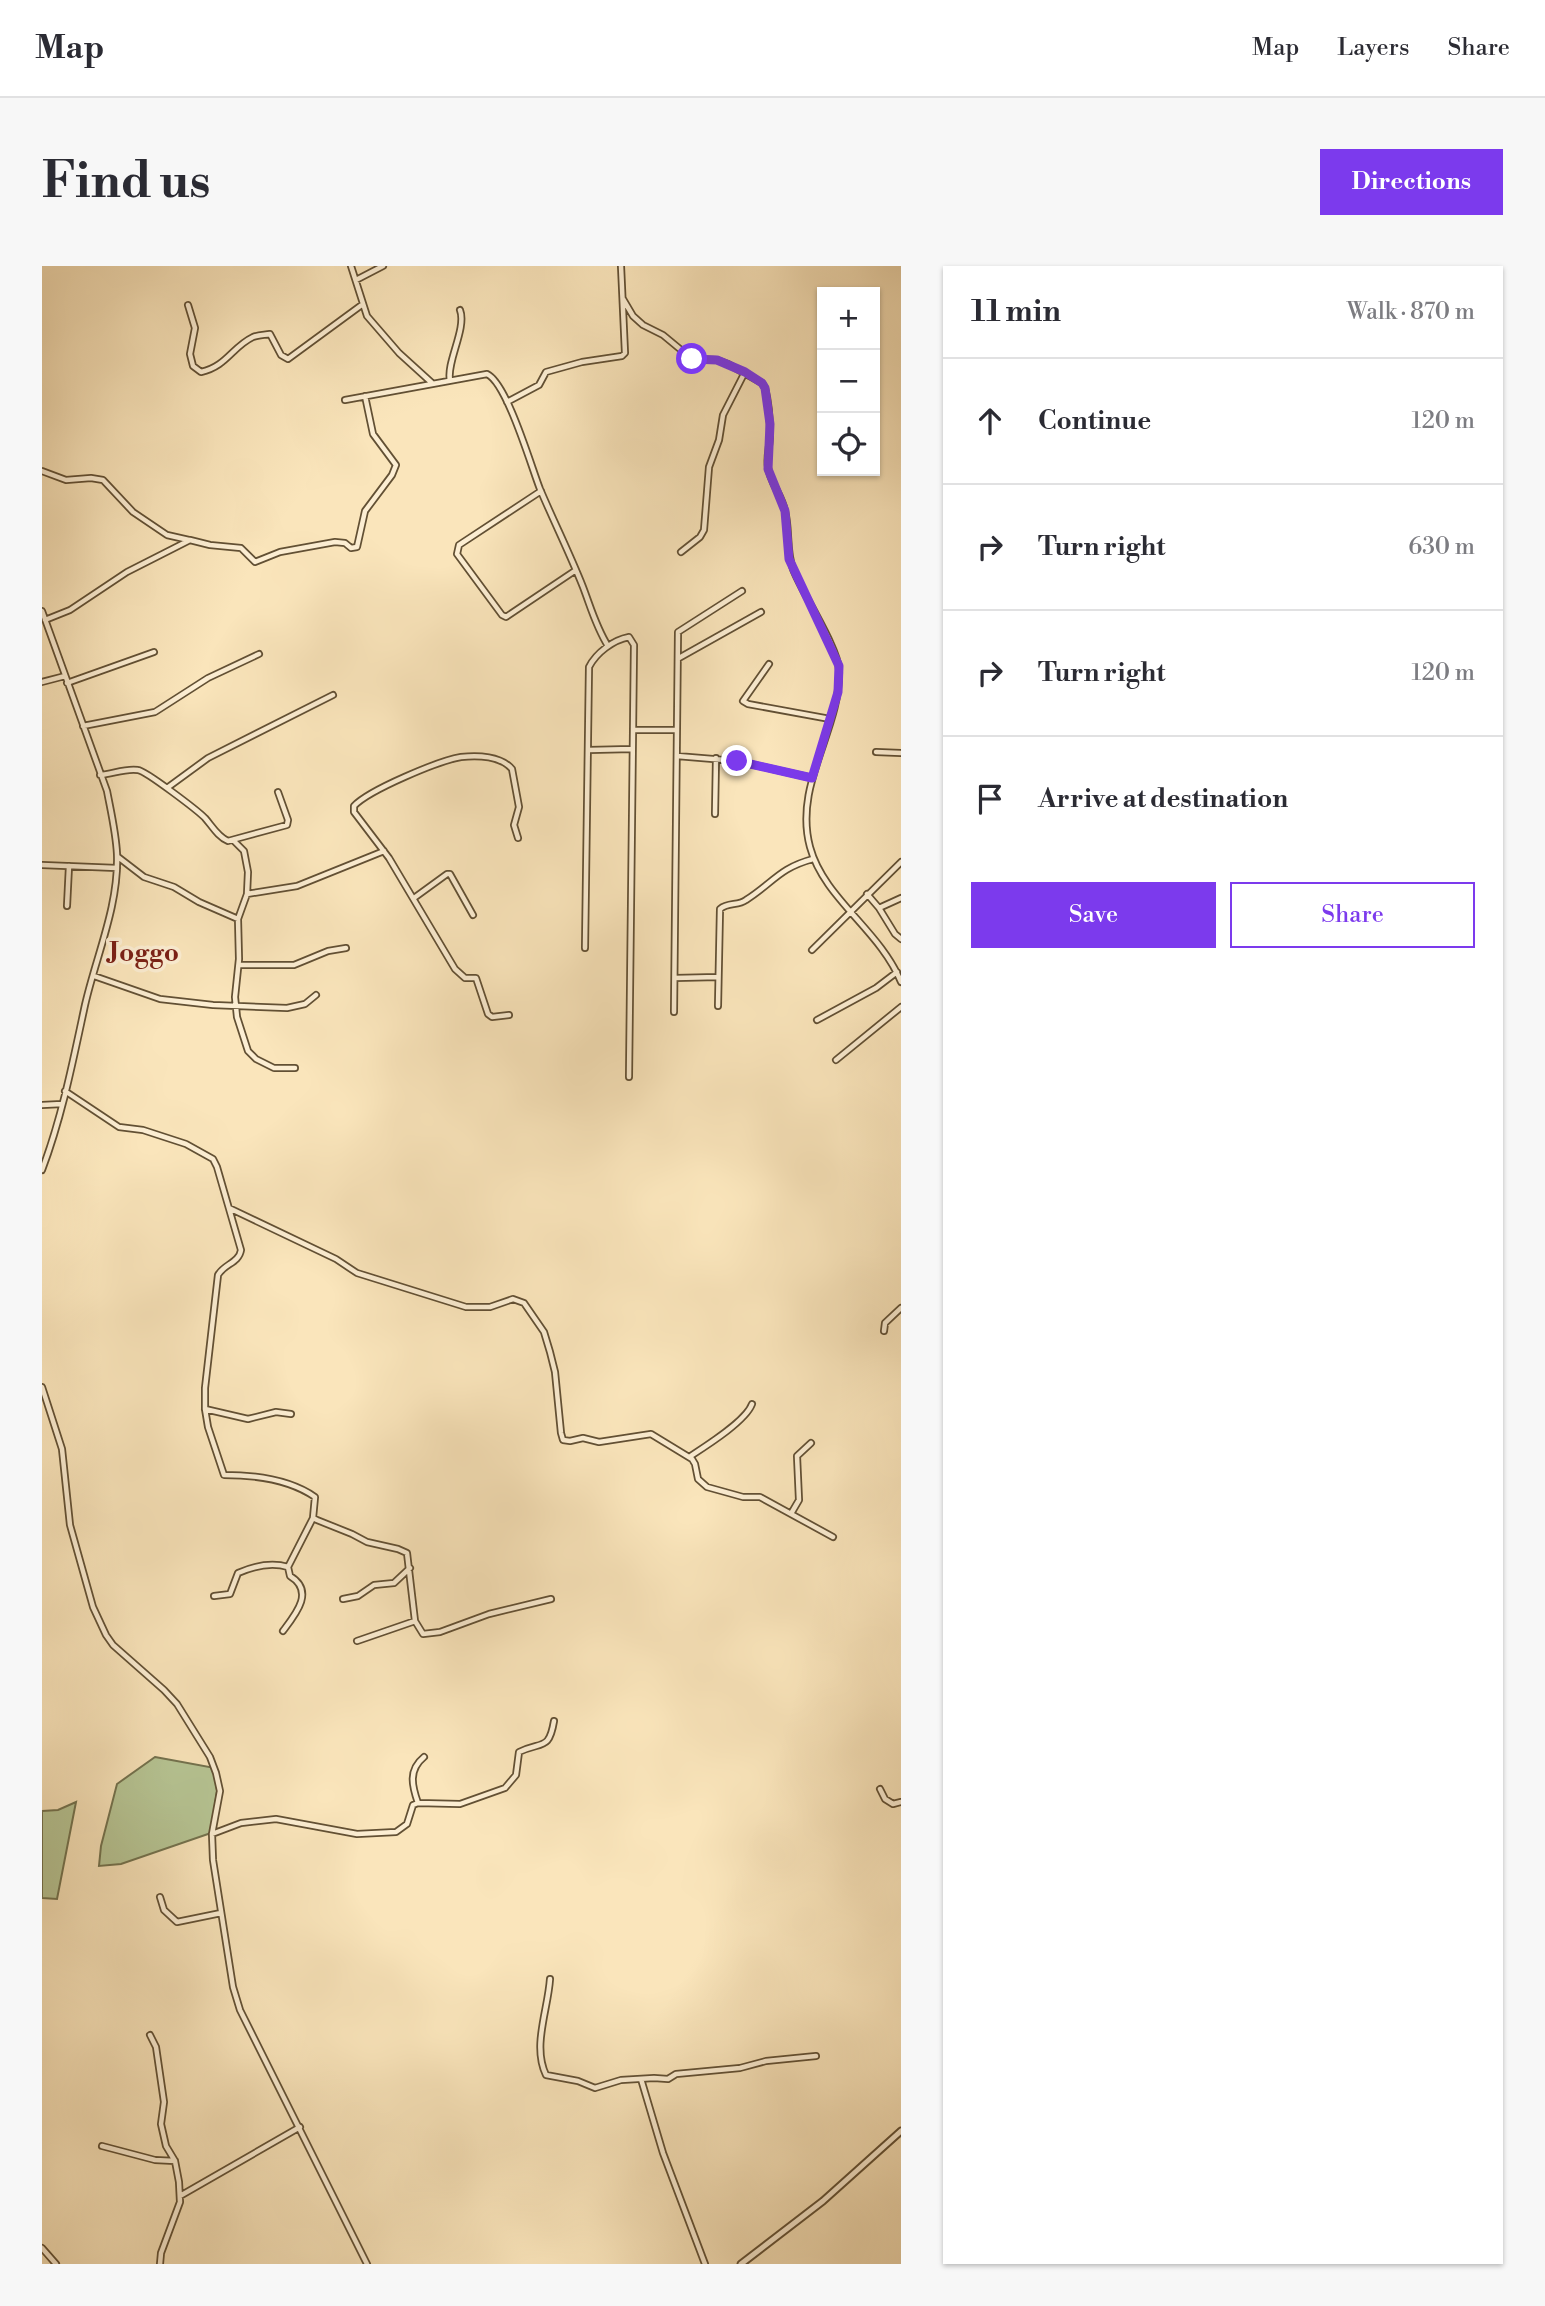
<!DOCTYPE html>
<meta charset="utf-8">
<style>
body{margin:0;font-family:"Libre Bodoni",serif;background:#f7f7f7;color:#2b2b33}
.controls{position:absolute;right:21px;top:21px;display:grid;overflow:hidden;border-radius:0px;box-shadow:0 2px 5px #0004}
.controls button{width:63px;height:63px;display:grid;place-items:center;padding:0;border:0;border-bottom:2px solid #e1e1e2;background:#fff;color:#2b2b33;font:35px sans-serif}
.stop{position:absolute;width:21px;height:21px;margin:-16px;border:5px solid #7c3aed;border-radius:50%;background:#fff}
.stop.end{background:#7c3aed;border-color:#fff;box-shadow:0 2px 7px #0008}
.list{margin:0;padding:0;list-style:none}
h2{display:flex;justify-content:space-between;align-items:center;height:91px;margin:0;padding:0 28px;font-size:30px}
h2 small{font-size:23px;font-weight:400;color:#7c7c81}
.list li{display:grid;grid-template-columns:46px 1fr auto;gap:21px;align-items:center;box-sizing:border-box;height:126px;padding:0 28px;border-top:2px solid #e1e1e2}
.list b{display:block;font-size:26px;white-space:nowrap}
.list em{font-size:23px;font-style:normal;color:#7c7c81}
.actions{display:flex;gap:14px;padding:21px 28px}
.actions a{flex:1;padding:16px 0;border:2px solid #7c3aed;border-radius:0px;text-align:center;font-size:24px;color:#7c3aed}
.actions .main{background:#7c3aed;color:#fff}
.icon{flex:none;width:38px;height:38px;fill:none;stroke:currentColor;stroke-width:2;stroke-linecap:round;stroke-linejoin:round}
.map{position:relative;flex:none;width:859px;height:1998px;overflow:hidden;border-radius:0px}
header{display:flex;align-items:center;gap:42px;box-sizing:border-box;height:98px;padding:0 35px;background:#fff;border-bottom:2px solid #e1e1e2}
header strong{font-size:33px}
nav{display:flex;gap:38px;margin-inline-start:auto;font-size:24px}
.intro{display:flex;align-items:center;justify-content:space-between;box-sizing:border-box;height:168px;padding:0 42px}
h1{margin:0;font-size:49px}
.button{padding:18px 32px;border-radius:0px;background:#7c3aed;color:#fff;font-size:24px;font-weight:700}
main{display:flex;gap:42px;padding:0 42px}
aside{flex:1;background:#fff;border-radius:0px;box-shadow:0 2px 5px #0004}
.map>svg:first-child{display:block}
.green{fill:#b7c695;stroke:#73724e;stroke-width:2}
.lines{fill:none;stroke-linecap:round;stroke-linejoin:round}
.minor-casing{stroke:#625034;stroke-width:8}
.tertiary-casing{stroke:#625034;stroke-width:9}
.minor{stroke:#fceed3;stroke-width:4.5}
.tertiary{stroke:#fceed3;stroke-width:5}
.route{stroke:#7c3aed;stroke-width:9}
.labels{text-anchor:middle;stroke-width:7;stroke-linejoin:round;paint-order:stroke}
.quarter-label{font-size:26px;font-weight:bold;fill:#7a1f14;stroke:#fceed3}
</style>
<header>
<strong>Map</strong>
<nav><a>Map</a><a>Layers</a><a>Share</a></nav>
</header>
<div class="intro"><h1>Find us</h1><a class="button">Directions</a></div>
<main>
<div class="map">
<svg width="859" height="1998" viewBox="0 0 859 1998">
<rect width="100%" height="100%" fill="#fae5bb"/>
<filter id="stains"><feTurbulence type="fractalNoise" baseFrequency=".00286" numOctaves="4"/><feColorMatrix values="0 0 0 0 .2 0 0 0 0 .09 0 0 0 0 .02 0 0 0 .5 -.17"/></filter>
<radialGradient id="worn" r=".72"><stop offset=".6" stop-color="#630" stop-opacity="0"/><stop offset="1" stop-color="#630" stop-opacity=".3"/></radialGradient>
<!-- green -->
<path class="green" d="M113,1491L173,1502L175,1525L169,1567L79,1598L57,1600L59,1580L75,1518Z
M34,1536L15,1633L0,1632V1545L16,1544Z"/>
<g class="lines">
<defs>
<path id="minor" d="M309,0L325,50L357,87L390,117
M314,14L341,0
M581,33L591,50L601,59L621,69L650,93L675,94L686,98L720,117L723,122C727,137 728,154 728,169C728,180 724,190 726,201C728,217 740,229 743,245C748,264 744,284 751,303C761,329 796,381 797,404C799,464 751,518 768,581C782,633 838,664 859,716
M146,39L153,62L148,88L151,100L159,106C185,100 190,81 211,71C216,69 223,69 228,68L239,89L246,93L321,38
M408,114C404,97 425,62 418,44
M303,134L445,108C465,117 489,200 498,223C512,256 528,288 541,321C549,342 554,361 566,380
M465,136L497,119L504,106L540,96L580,90L583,87L579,0
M0,205L24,214L49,212L61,214L91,246L125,269L147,274
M499,225L417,279L415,288L460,349L464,351L534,304
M639,286L658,271L662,264L667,201L677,174L681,149L703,106
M0,345L65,525C69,546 74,567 75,588C77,640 54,690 43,739C31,795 20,851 0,904
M3,354L28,344L85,306L148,274L168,279L199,282L213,296L238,286L293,276L303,277L309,282L315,281L323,245L350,209L354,199L331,168L323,130
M637,392L719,346
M727,398L701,435L706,438L788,453
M0,416L23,410
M25,417L112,386
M41,460L113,446L166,412L217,388
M591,464H635
M547,484L590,483
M834,486L859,487
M635,490L695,495L770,512
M58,509C71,508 83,502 96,504C104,505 155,544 163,552C170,560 176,571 186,575L245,559L246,554L236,526
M125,522L166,492L291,429
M673,548L674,492
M191,574L202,585L206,606L205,628L196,653L197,693L193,731L195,751L206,785L214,793L232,802H253
M76,591L102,611L132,621L157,636L196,653
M0,599L75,602
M205,628L255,620L342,585
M825,628L837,642L859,632
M372,632L405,608H408L431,649
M25,640L27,600
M837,642L853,668L859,673
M543,682L547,401C554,387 571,374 587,371L592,379L587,811
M770,684L859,596
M197,699H252L286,685L304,682
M52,710L118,733L171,739L245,742L263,738L274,729
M633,712L676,711
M676,740L678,643C686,636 696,640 704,634C731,617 737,602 771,593
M632,746L636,366L700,325
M467,749L450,751L446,748L434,712H423L413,703L347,592L312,546V540C327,524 396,495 419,491C436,489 459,490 470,503L477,541L472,559L476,572
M775,754L834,722L855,706
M794,794L859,741
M23,825L77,861L101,864L144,878L171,893L175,901L199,984C197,997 182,998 176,1009L163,1122V1143L166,1161L182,1209C213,1209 247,1213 273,1231L271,1252L275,1254L310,1268L325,1276L356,1283L365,1287L373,1355L381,1368L398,1366L447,1348L509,1333
M0,839L20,838
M187,942L294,993L315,1007L424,1041H448L471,1033L482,1037L502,1066L508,1086L513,1106L519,1167L521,1174L528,1175L541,1172L557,1176L609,1168L650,1193L653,1198L656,1213L665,1221L701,1231H718L791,1271
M842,1065L843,1057L859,1042
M0,1121L20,1183L28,1259L51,1341L64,1369L71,1379L122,1424L135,1438L168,1491L174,1507L178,1525L170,1568L171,1594L191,1721L198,1744L325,1998
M163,1143L206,1153L234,1146L249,1148
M647,1191C664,1180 704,1155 710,1138
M750,1246L757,1234L755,1190L769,1177
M172,1330L188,1328L196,1307C212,1300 229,1296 246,1301
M301,1333L316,1330L332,1319L352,1317L368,1302
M241,1365C254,1348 273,1325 248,1310L246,1301L271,1252
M315,1375L373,1355
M838,1523L843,1533L851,1538L859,1536
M376,1537C370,1520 366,1504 382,1491
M170,1568L199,1557L234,1553L315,1568L354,1566L365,1558L371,1539L376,1537L418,1538L463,1522L474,1509L477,1486C500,1475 507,1485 512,1455
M118,1631L122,1644L135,1656L179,1647
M508,1713C506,1744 490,1780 504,1809L536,1815L553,1822L579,1814L612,1812L626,1813L634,1808L698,1802L724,1795L774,1790
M108,1769L114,1781L122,1836L119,1858L124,1880L133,1895L137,1916L138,1936L119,1987L118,1998
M599,1813L621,1887L663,1998
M60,1880L113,1894L133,1895
M138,1930L258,1861
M0,1982L14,1998"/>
<path id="tertiary" d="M699,1998L781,1935L859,1865"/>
</defs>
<!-- minor casing -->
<use href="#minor" class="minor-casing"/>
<!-- tertiary casing -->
<use href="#tertiary" class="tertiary-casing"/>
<!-- minor -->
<use href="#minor" class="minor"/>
<!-- tertiary -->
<use href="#tertiary" class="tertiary"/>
</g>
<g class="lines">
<!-- route -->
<path class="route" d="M650,93L675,94L703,106L720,117L723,122L728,158L726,203L743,245L747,293L797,400L796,426L770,512L695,495"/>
</g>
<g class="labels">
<!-- quarter labels -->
<g class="quarter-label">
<text x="102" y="695">Joggo</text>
</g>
</g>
<rect width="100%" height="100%" filter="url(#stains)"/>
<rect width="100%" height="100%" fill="url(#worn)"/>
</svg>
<div class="controls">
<button>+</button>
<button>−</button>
<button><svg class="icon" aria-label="locate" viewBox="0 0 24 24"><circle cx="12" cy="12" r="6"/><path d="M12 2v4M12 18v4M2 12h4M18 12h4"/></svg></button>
</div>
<div class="stop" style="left:650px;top:93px"></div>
<div class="stop end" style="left:695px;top:495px"></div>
</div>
<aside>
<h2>11 min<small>Walk · 870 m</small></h2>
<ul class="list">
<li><svg class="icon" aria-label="ahead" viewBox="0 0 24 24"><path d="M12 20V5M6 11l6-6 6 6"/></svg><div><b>Continue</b></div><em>120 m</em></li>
<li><svg class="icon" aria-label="right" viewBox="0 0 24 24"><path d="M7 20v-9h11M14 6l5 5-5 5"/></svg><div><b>Turn right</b></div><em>630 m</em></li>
<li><svg class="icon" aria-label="right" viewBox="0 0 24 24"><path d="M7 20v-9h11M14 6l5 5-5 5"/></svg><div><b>Turn right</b></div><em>120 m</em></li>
<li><svg class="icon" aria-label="arrive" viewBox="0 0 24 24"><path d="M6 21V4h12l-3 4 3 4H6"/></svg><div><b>Arrive at destination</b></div></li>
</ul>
<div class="actions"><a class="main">Save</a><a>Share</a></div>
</aside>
</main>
